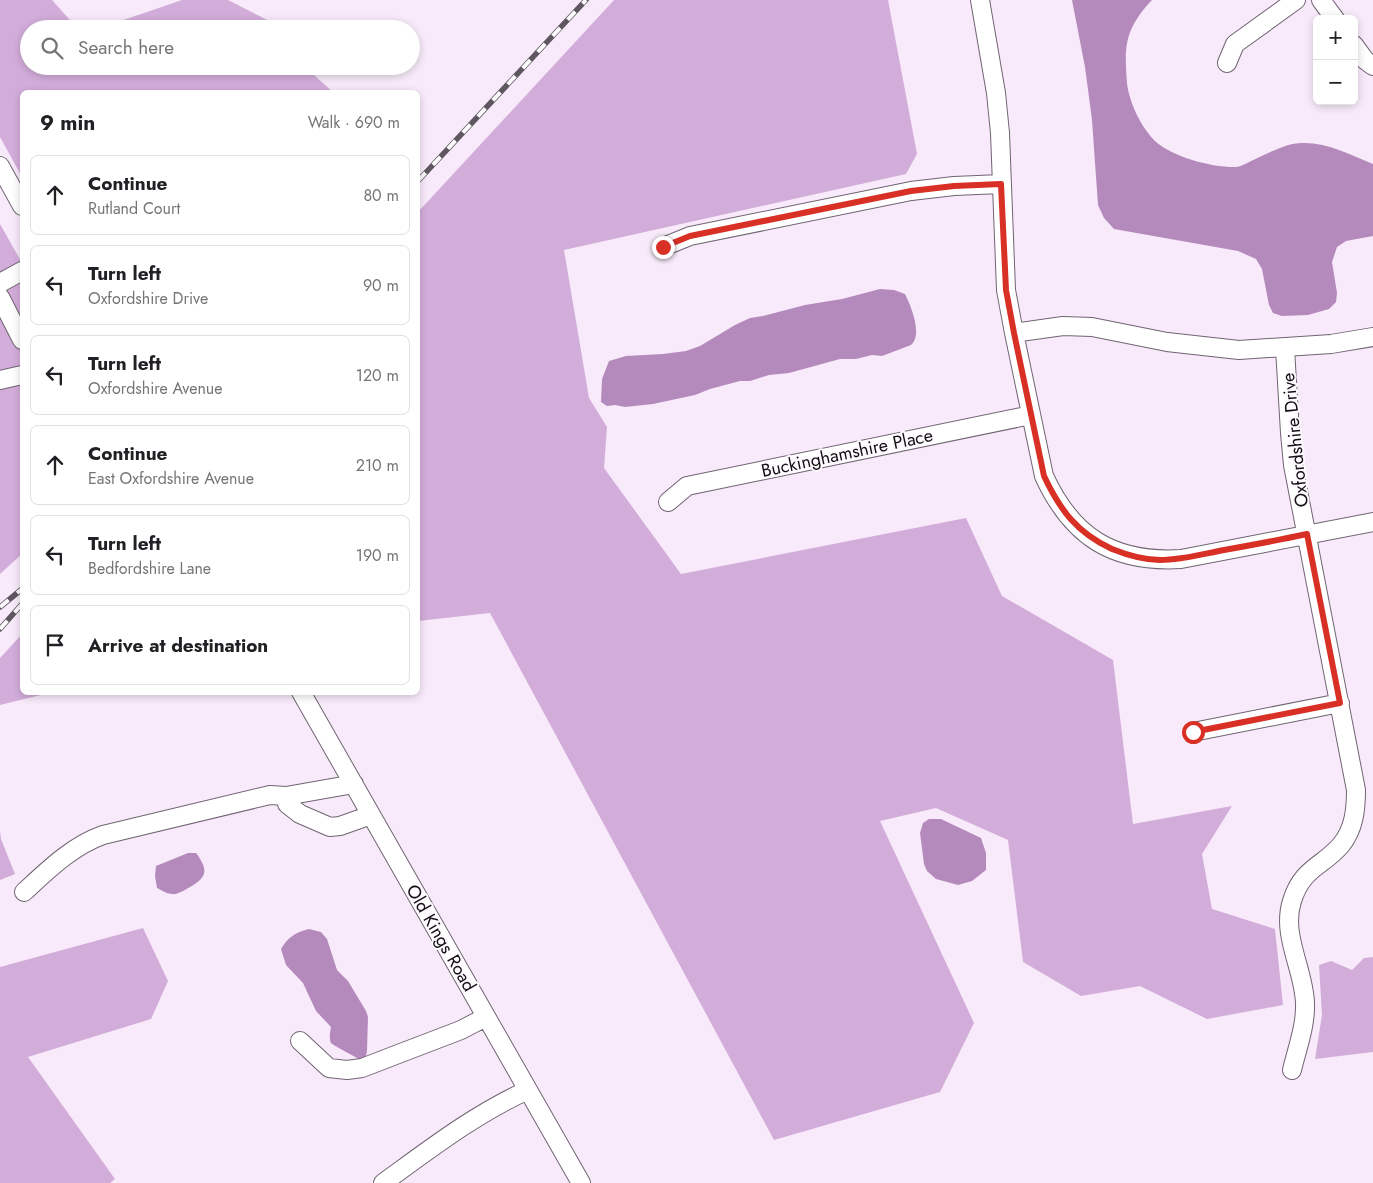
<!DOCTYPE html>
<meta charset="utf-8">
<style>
body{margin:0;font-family:Jost,sans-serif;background:#f2f2f2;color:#202124}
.controls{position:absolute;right:15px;top:15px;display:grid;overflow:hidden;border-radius:8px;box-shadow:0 2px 8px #0003}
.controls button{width:45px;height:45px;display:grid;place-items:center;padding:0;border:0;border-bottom:1px solid #e0e0e0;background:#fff;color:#202124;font:25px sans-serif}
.stop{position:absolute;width:15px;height:15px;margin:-11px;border:4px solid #d93025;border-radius:50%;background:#fff}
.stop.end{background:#d93025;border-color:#fff;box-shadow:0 1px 5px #0008}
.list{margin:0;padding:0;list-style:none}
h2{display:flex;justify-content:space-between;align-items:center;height:65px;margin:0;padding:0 20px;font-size:21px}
h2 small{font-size:16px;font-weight:400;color:#757577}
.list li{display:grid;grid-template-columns:32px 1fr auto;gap:15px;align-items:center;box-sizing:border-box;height:80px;margin:0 10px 10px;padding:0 10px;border:1px solid #e0e0e0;border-radius:8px}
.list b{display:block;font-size:19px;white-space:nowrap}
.list p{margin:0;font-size:16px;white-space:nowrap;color:#757577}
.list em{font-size:16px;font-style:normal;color:#757577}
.icon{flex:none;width:28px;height:28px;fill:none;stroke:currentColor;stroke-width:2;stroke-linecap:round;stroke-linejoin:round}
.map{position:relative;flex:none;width:1373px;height:1183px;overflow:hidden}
.search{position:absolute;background:#fff;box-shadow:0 2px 8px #0003;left:20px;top:20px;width:400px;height:55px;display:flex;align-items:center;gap:12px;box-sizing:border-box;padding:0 18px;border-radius:28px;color:#757577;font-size:19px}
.panel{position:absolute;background:#fff;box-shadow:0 2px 8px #0003;left:20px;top:90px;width:400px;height:605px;border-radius:8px}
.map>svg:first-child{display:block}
.green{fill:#d3adda}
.water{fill:#b48abc}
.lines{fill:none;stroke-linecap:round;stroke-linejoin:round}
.minor-casing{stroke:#706472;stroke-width:20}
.minor{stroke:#fff;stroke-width:18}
.rail-casing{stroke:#5e5760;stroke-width:5.5}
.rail{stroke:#fefbfe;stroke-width:4;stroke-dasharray:11;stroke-linecap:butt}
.route{stroke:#d93025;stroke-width:6}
.labels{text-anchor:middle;stroke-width:4;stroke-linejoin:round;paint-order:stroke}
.street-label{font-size:18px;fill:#120e13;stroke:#fefbfe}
</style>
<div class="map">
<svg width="1373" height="1183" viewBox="0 0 1373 1183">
<rect width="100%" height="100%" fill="#f8eafa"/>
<!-- green -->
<path class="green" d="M0,0H52L78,29H29V66H304L333,92H22V177L0,137Z
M182,0H228L273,23L277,29H97Z
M614,0H888L917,154L906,174L564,250L589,398L607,427L604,468L681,574L966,518L1002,596L1113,660L1133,824L1232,806L1202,854L1212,909L1275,929L1283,1005L1207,1019L1140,986L1081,996L1023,962L1008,840L936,808L880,821L974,1023L940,1092L774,1140L490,613L418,621V212Z
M0,224L22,263V554L0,574Z
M22,634V692L49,693L0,705V658Z
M0,831L1,839L15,874L0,880Z
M143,928L168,981L151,1019L28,1057L115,1179L110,1183H0V967Z
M1373,957V1052L1315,1059L1322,1015L1319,965L1331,961L1352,970L1364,958Z"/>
<!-- water -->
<path class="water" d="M1072,0H1152C1125,29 1124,45 1127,83C1129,102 1141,127 1155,141C1172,157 1213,168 1237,167C1241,166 1247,163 1251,161C1267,154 1287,142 1304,143C1329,143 1351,155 1373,164V236L1346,241L1337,247L1332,262L1337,293L1336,302L1329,309L1308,315L1282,316L1273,313L1269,305L1262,269L1256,259L1238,251L1114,229L1104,218L1098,205L1092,120L1085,67Z
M880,289L894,290L905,294C911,306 923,335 911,345L882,356L872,355L856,359H840L789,373L769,375L750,381H740L710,389L695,395L653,404L625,407L615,405L607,406L601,402L602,379L609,361L626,356L663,354L686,351L700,346L735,325L750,318L763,316L805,305L842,299Z
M929,819H941L981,838L986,853V870L972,881L958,885L936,879L927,871L924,864L920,833L923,823Z
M188,853H196C208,869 208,877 190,887C185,890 177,895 172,894C167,894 161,890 157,888L155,876L156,866Z
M309,929L321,932L327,939L337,970L348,981L366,1011L368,1017L367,1051L366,1056C363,1058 363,1059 359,1059C357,1058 333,1045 331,1043C329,1039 330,1032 331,1027L316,1011L303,983L286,965L281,949C288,937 296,932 309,929Z"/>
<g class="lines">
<defs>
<path id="minor" d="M980,0L996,93L1000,133L1006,290L1014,333L1044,476C1072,537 1113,563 1181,559L1373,522
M1321,0L1335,19
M1354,45L1365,60L1373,66
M1227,63L1235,44L1296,0
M0,166L22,206
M663,247L690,236L911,191L954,186L1001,184
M0,283L22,271
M0,297L22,340
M1014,333L1063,326L1092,327L1167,342L1239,350L1331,344L1373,337
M1285,348L1290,433L1293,465L1356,790C1356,810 1354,829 1341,845C1322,867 1302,868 1292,901C1281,935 1304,969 1305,1003C1306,1025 1297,1049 1292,1070
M0,380L22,375
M668,502L687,486L1031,415
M301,692L581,1183
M1193,732L1340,703
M354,784L286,796L287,804L300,814L330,827L340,826L371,815
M24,892C48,870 72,846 103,835L270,795L286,796
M300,1041L329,1068L347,1070L362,1068L393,1056L461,1030L486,1017
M383,1183C430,1149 475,1114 528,1090"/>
</defs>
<!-- minor casing -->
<use href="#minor" class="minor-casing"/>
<!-- minor -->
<use href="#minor" class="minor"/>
<defs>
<path id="rail" d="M418,181L586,0
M0,607L22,589
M0,629L22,604"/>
</defs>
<!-- rail casing -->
<use href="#rail" class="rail-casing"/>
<!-- rail -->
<use href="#rail" class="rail"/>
</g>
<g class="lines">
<!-- route -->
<path class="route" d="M663,247L690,236L911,191L954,186L1001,184L1006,290L1014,333L1044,476C1060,510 1077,533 1112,549C1127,555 1144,560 1160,560C1182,560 1203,554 1224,550C1252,545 1279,540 1307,534L1340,703L1193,732"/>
</g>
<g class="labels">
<!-- street labels -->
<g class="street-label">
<text transform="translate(1295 440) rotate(-96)" y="6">Oxfordshire Drive</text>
<text transform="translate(847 453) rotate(-12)" y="6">Buckinghamshire Place</text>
<text transform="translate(441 938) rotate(60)" y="6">Old Kings Road</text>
</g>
</g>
</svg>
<div class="controls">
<button>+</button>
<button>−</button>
</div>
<div class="stop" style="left:1193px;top:732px"></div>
<div class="stop end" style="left:663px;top:247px"></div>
<div class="search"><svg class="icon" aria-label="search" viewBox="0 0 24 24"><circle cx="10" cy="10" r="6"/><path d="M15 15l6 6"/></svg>Search here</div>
<section class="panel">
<h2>9 min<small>Walk · 690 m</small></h2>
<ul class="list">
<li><svg class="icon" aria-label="ahead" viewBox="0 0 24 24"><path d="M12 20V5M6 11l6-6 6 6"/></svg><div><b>Continue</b><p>Rutland Court</p></div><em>80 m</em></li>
<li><svg class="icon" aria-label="left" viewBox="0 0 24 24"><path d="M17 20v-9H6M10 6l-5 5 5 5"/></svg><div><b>Turn left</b><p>Oxfordshire Drive</p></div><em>90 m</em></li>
<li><svg class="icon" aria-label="left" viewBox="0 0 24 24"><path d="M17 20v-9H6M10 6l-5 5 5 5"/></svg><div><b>Turn left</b><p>Oxfordshire Avenue</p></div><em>120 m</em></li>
<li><svg class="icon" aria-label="ahead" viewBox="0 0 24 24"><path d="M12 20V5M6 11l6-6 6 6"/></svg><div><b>Continue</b><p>East Oxfordshire Avenue</p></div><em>210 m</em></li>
<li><svg class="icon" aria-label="left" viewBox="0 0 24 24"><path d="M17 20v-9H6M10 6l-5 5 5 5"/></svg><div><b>Turn left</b><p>Bedfordshire Lane</p></div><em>190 m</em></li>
<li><svg class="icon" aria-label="arrive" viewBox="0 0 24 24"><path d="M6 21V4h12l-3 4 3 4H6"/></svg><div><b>Arrive at destination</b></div></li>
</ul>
</section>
</div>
